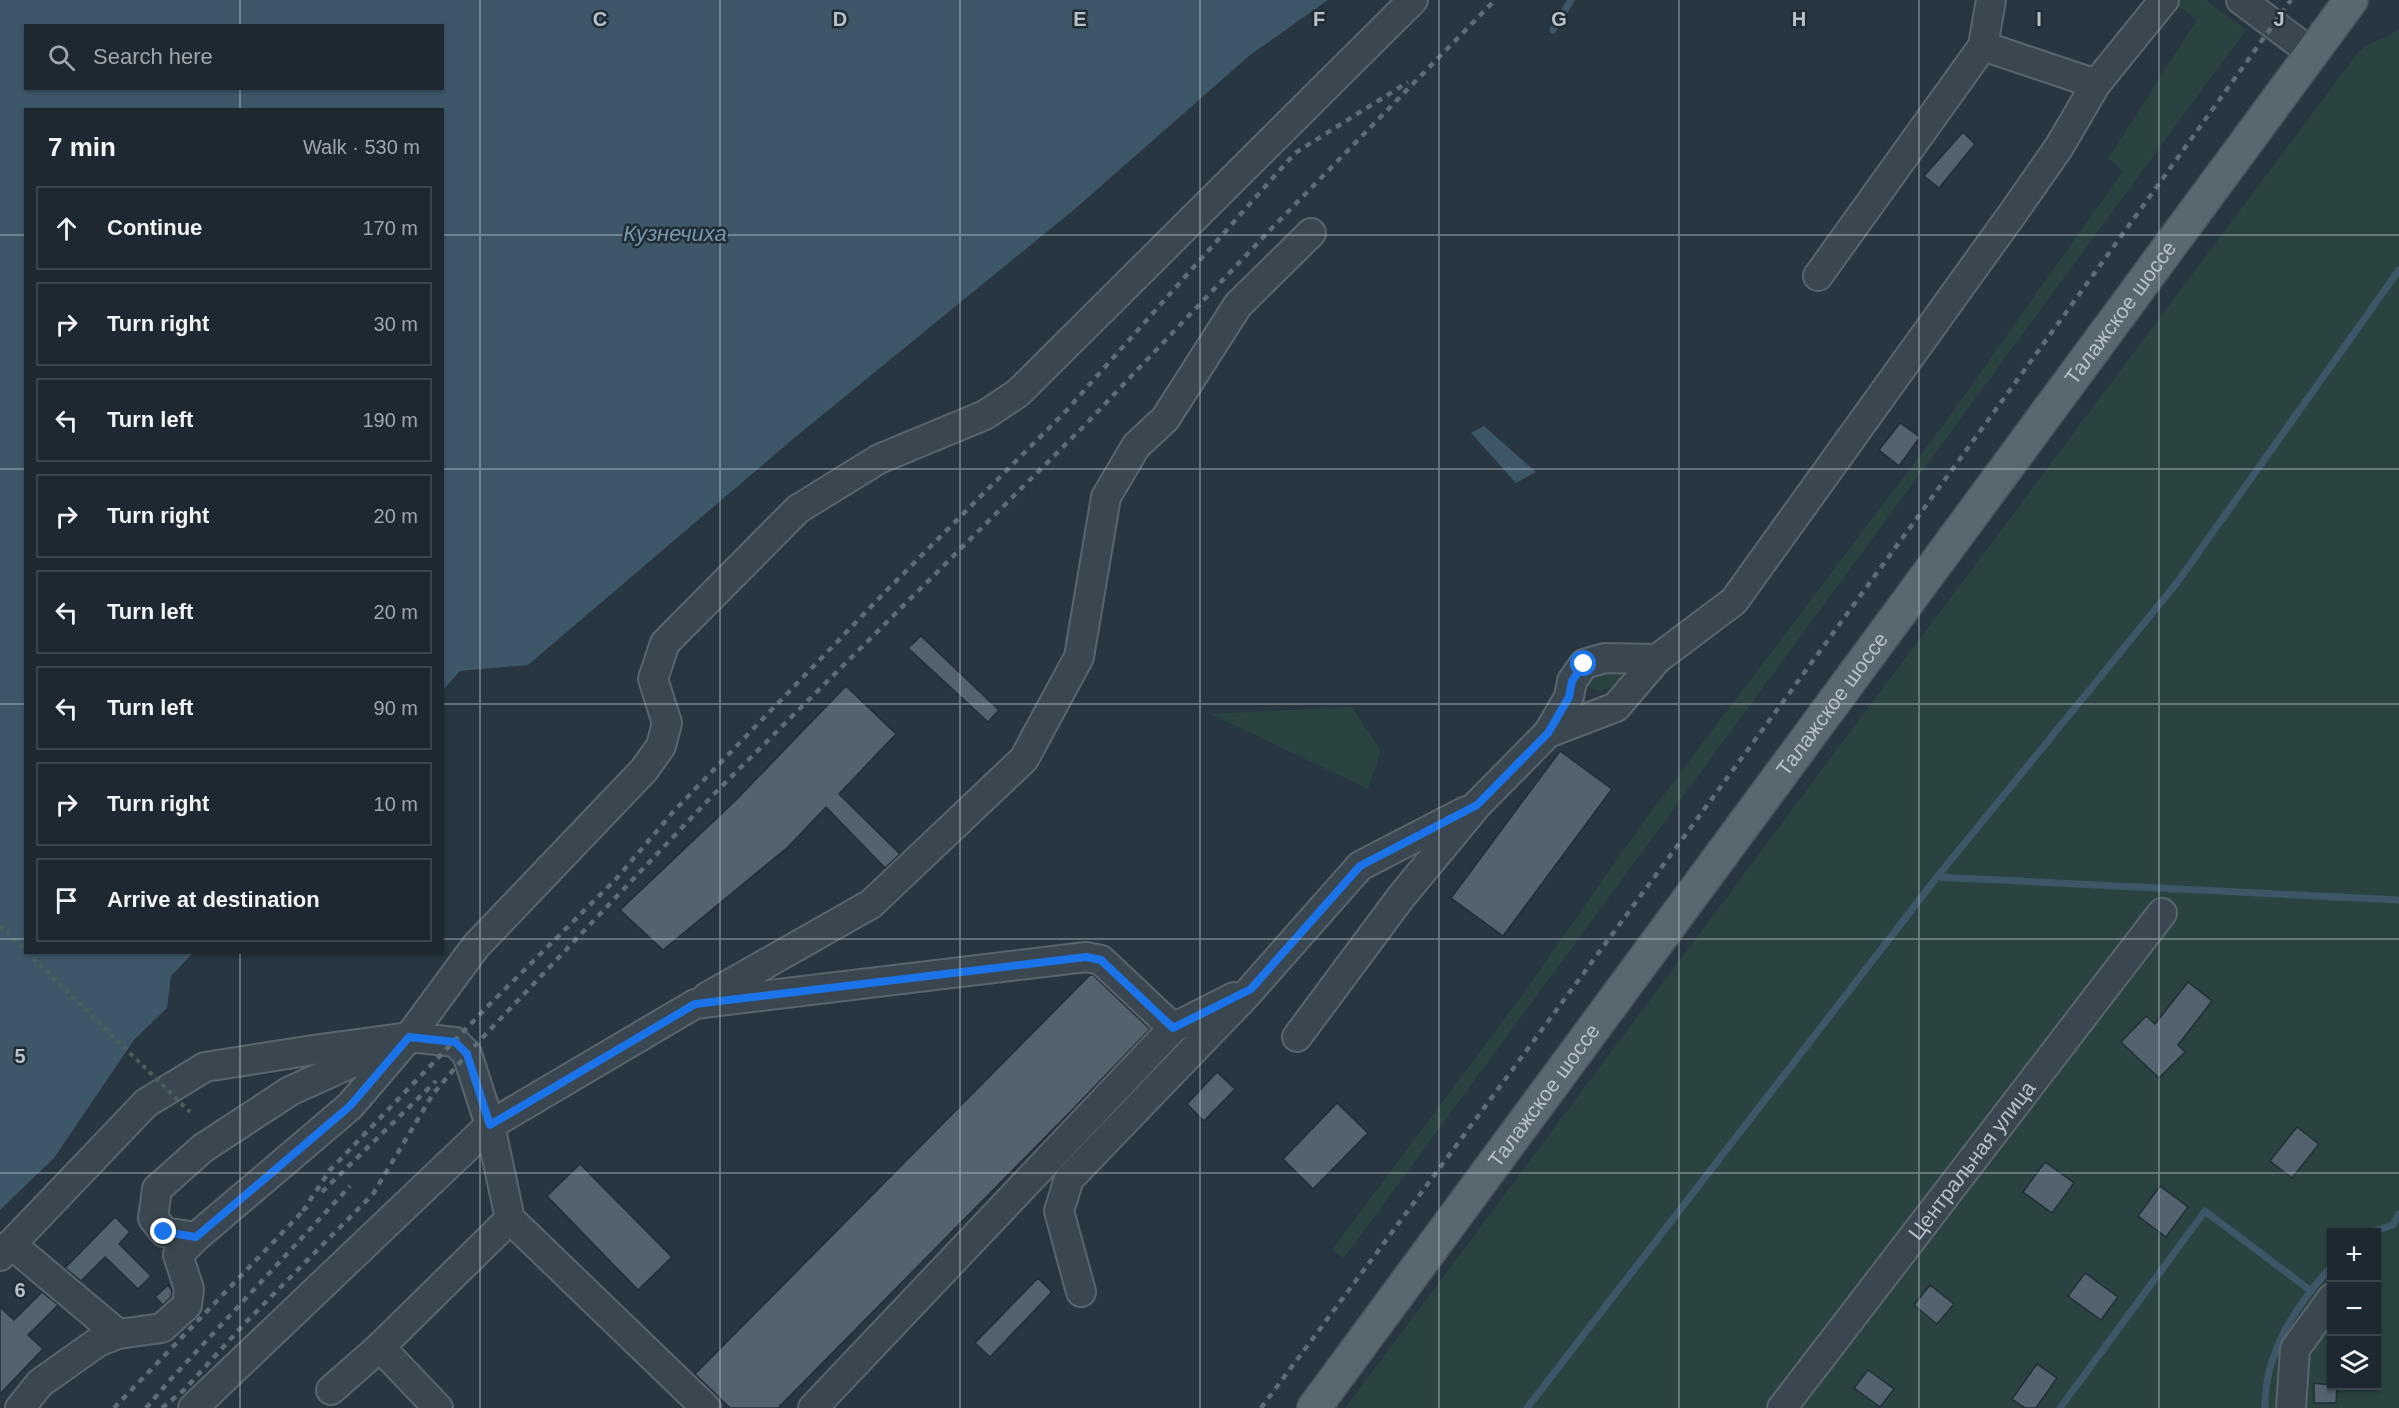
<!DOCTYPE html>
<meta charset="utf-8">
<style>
body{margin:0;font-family:Helvetica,sans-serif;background:#253038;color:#f1f3f6}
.controls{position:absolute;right:18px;bottom:18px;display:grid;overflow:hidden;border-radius:0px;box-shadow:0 2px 4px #0004}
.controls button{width:54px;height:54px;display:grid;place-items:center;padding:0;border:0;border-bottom:2px solid #3b444c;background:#1d2830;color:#f1f3f6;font:30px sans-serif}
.stop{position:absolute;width:18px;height:18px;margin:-14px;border:4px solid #1a73e8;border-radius:50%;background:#fff}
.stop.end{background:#1a73e8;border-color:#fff;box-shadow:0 2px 6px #0008}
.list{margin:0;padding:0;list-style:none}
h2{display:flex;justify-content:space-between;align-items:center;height:78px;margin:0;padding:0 24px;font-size:26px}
h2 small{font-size:20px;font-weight:400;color:#a0a6ab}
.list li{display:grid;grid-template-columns:39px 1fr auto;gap:18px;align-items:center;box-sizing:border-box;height:84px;margin:0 12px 12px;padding:0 12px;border:2px solid #3b444c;border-radius:0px}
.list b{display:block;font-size:22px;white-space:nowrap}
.list em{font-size:20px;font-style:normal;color:#a0a6ab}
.icon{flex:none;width:33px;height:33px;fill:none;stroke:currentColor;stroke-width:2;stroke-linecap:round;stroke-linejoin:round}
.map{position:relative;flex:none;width:2399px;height:1408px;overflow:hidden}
.search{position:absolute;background:#1d2830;box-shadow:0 2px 4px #0004;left:24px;top:24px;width:420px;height:66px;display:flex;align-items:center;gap:15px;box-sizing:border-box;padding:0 21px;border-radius:0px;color:#a0a6ab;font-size:22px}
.panel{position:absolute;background:#1d2830;box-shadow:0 2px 4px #0004;left:24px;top:108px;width:420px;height:846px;border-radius:0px}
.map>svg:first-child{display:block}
.green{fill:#2a4341;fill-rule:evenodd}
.water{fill:#3d5768;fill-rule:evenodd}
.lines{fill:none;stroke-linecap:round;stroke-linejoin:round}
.stream{stroke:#3d5768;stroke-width:7}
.building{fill:#52636d;stroke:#222e37;stroke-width:1.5}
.minor-casing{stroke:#59656d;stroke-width:32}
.major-casing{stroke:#48535c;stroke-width:36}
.path{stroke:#495f5e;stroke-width:4;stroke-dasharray:4.5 4.5;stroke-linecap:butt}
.minor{stroke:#3b4750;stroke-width:28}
.major{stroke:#596770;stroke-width:33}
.rail{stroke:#5d6c77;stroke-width:4.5;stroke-dasharray:6 6;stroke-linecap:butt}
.path-bridge{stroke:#495f5e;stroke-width:4;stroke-dasharray:4.5 4.5;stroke-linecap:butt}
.route{stroke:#1a73e8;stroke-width:8}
.grid{fill:none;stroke:#b8c2ca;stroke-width:1.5;stroke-opacity:0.55}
.labels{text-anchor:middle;stroke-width:5;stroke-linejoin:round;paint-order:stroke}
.street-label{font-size:21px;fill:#b8c2ca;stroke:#202c36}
.water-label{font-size:22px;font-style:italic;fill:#7997ac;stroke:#202c36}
.grid-label{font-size:20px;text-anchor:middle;font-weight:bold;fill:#b8c2ca;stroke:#202c36;stroke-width:5;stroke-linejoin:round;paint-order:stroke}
</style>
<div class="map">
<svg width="2399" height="1408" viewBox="0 0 2399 1408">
<rect width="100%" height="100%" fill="#273640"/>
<!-- green -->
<path class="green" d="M2170,0H2206L2246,30L1344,1258L1332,1250L1525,991L1646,818L1946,421L2123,171L2108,158L2197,20Z
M2399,29V1408H1345L2359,51C2374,39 2384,40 2399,29ZM2332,1232H2376V1386H2332Z
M1635,666L1625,683L1600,691L1587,687L1585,679L1593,670Z
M1352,707L1381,751L1368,789L1211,714Z"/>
<!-- water -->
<path class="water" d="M0,0H1328L1249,56L1076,208L793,439L528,665L460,671L443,690L442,110H26V952L193,953L171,976L167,1008L134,1040L54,1158L0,1210ZM26,26H442V88H26Z
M1484,426L1536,472L1516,483L1471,433Z"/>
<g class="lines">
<!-- stream -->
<path class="stream" d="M1553,30L1571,0
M1937,877L2399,900
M2372,1232L2393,1225L2399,1214
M1527,1408L1937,877L2176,584L2399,270
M2060,1408L2205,1211L2311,1291
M2265,1408C2264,1354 2296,1305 2332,1266"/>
</g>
<!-- building -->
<path class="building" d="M1963,132L1975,144L1939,188L1924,176Z
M1900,423L1920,437L1899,466L1879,450Z
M921,636L999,710L988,722L908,648Z
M846,686L896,734L839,794L900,854L885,868L826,807L788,847L663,950L620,910L737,799Z
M1560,751L1612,789L1503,936L1451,898Z
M1090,975H1093L1150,1029L1076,1106L778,1408H730L695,1374Z
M2188,982L2212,1001L2178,1045L2185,1052L2159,1078L2121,1042L2146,1016L2155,1024Z
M1217,1072L1235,1089L1204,1121L1187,1104Z
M1337,1103L1368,1133L1313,1189L1283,1159Z
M2297,1127L2319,1144L2292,1178L2270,1161Z
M2045,1162L2074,1183L2052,1213L2023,1192Z
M580,1164L672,1257L638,1290L547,1196Z
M2160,1186L2188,1207L2166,1237L2138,1216Z
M115,1217L130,1232L119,1244L151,1276L138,1289L105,1257L81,1281L65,1268Z
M2085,1273L2118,1297L2101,1320L2068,1296Z
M1038,1278L1052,1292L990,1357L975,1343Z
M168,1285L172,1291L171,1297L163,1305L155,1297Z
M1930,1285L1954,1304L1937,1324L1914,1305Z
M42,1292L58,1305L28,1335L43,1349L0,1394V1307L14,1320Z
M2037,1364L2057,1378L2036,1408H2025L2012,1399Z
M1868,1370L1894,1389L1880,1407L1854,1388Z
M2314,1383L2337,1386L2336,1403H2314Z"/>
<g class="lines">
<defs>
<g id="minor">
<path d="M2241,0L2312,53"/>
<path d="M1983,46L1991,0"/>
<path d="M1818,276L1983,46L2096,84"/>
<path d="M1548,733L1569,697L1572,681L1584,664L1605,658L1657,659"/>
<path d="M707,997L871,904L1024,759L1079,657L1106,497L1136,446L1165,419L1238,305L1311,233"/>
<path d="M409,1037L290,1091L203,1148L157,1189L153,1218L164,1232L196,1237L350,1106L409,1037L476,946L644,770L661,746L667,723L653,679L665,643L798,509L879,459L985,415L1018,393L1413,0"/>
<path d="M1297,1037L1401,897L1477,805L1548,733L1616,707L1657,659L1734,601L2013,213L2059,147L2096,84L2164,0"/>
<path d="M11,1244L118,1334"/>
<path d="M0,1256L146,1103L205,1067L313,1050L409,1037L455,1042L467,1054L490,1125L510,1219L706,1408"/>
<path d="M1081,1292L1059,1211L1069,1179L1247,994L1360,866L1466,811"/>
<path d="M331,1390L380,1347"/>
<path d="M20,1408L40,1383L98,1342L118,1334L162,1328L187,1305L189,1289L178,1255L196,1237"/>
<path d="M193,1408L490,1125L695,1004L1086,957L1101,960L1173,1028"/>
<path d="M438,1408L380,1347L510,1219"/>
<path d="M813,1408L1173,1028L1234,997"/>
<path id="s1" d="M1782,1408L2162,913"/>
<path d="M2291,1408L2295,1349L2332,1298"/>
</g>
<g id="major">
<path id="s2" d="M1314,1408L2351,0"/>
</g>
</defs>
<!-- minor casing -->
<use href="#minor" class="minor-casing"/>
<!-- major casing -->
<use href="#major" class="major-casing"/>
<!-- path -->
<path class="path" d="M0,926L26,951"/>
<!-- minor -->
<use href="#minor" class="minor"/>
<!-- major -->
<use href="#major" class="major"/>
<!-- rail -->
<path class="rail" d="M322,1192L436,1081
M303,1211L330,1170L487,1007L616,879L673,812L888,589L1066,411L1295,153L1408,82
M114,1408L307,1207
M146,1408L171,1379L350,1186
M162,1408L184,1390L247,1321L373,1194L433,1094L467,1054L714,794L1084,426L1273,227L1495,0
M1261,1408C1609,942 1952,473 2291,0"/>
<!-- path-bridge -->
<path class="path-bridge" d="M27,952L190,1112"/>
</g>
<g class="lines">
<!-- route -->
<path class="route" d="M164,1232L196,1237L350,1106L409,1037L455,1042L467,1054L490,1125L695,1004L1086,957L1101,960L1173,1028L1251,989L1360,866L1477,805L1548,733L1569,697L1572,681L1584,664"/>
</g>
<!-- grid -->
<path class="grid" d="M240,0V26M480,0V1408M720,0V1408M960,0V1408M1200,0V1408M1439,0V1408M1679,0V1408M1919,0V1408M2159,0V1408M240,88V110M0,235H26M442,235H2399M0,469H26M442,469H2399M0,704H26M442,704H2399M0,939H26M442,939H2399M240,952V1408M0,1173H2399"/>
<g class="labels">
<!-- street labels -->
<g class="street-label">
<text dy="7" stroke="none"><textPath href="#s2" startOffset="1360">Талажское шоссе</textPath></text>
<text dy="7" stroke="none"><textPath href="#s2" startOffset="874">Талажское шоссе</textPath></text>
<text dy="7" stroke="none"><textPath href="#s2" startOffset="388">Талажское шоссе</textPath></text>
<text dy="7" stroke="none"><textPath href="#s1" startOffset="312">Центральная улица</textPath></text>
</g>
<!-- water labels -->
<g class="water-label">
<text x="675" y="241">Кузнечиха</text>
</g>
</g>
<g class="grid-label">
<text x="600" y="26">C</text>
<text x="840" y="26">D</text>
<text x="1080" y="26">E</text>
<text x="1319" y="26">F</text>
<text x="1559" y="26">G</text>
<text x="1799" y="26">H</text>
<text x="2039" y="26">I</text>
<text x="2279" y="26">J</text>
<text x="20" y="1063">5</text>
<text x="20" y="1297">6</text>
</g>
</svg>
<div class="controls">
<button>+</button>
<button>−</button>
<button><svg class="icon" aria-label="layers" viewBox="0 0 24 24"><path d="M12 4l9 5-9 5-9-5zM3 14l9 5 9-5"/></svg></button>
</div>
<div class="stop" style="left:1584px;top:664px"></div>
<div class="stop end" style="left:164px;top:1232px"></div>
<div class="search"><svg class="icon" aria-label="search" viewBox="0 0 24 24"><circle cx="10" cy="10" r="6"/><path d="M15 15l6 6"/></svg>Search here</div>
<section class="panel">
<h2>7 min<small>Walk · 530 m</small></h2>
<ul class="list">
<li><svg class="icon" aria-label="ahead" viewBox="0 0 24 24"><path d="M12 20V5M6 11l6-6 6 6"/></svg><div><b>Continue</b></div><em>170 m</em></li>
<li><svg class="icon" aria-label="right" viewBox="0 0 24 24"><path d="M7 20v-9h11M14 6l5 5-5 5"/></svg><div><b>Turn right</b></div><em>30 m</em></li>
<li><svg class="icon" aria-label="left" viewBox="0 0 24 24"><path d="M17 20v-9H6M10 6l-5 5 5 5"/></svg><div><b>Turn left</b></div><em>190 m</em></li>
<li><svg class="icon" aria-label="right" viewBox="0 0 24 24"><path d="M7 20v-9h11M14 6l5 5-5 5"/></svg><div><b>Turn right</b></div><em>20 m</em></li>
<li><svg class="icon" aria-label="left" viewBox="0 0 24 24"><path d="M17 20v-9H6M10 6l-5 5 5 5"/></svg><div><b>Turn left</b></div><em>20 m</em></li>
<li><svg class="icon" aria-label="left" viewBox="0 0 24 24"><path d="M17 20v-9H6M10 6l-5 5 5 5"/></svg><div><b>Turn left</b></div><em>90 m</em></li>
<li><svg class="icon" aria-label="right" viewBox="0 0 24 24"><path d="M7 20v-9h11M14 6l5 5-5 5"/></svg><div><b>Turn right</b></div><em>10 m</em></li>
<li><svg class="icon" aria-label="arrive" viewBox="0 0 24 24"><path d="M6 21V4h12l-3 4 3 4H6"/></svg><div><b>Arrive at destination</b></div></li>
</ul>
</section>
</div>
